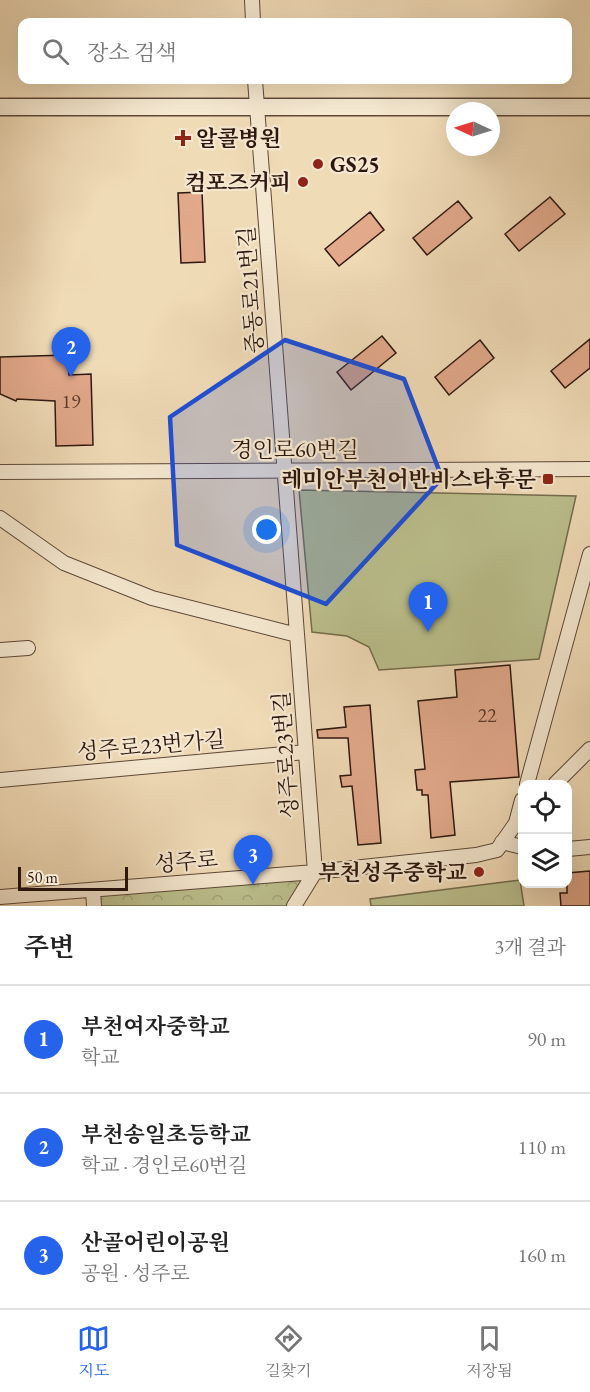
<!DOCTYPE html>
<html lang="ko">
<meta charset="utf-8">
<style>
body{margin:0;font-family:"EB Garamond","Noto Serif KR",serif;background:#f2f2f2;color:#222}
.controls{position:absolute;right:18px;bottom:18px;display:grid;overflow:hidden;border-radius:12px;box-shadow:0 6px 24px #0002}
.controls button{width:54px;height:54px;display:grid;place-items:center;padding:0;border:0;border-bottom:2px solid #e0e0e0;background:#fff;color:#222;font:30px sans-serif}
.compass{position:absolute;left:446px;top:102px;width:54px;height:54px;border-radius:50%;background:#fff;box-shadow:0 6px 24px #0002;rotate:274deg}
.scale{position:absolute;left:18px;bottom:15px;width:110px;box-sizing:border-box;padding-left:6px;border:3px solid #2d170f;border-top:0;font-size:16px;line-height:21px;white-space:nowrap;color:#2d170f;-webkit-text-stroke:4px #f5e8d0;paint-order:stroke}
.you{position:absolute;left:267px;top:530px;width:21px;height:21px;margin:-15px;border:4px solid #fff;border-radius:50%;background:#1a73e8;box-shadow:0 0 0 9px #1a73e833}
.badge{display:grid;place-items:center;width:39px;height:39px;border-radius:50%;background:#2563eb;color:#fff;font-size:20px;font-weight:700}
.pin{position:absolute;translate:-50% -50px;filter:drop-shadow(0 2px 3px #0008)}
.pin::after{content:'';position:absolute;top:32px;width:21px;height:18px;background:inherit;clip-path:polygon(0 0,100% 0,50% 100%)}
.list{margin:0;padding:0;list-style:none}
h2{display:flex;justify-content:space-between;align-items:center;height:78px;margin:0;padding:0 24px;font-size:26px}
h2 small{font-size:20px;font-weight:400;color:#767676}
.list li{display:grid;grid-template-columns:39px 1fr auto;gap:18px;align-items:center;box-sizing:border-box;height:108px;padding:0 24px;border-top:2px solid #e0e0e0}
.list b{display:block;font-size:22px;white-space:nowrap}
.list p{margin:0;font-size:20px;white-space:nowrap;color:#767676}
.list em{font-size:20px;font-style:normal;color:#767676}
.icon{flex:none;width:33px;height:33px;fill:none;stroke:currentColor;stroke-width:2;stroke-linecap:round;stroke-linejoin:round}
.map{position:relative;flex:none;width:590px;height:906px;overflow:hidden}
.search{position:absolute;background:#fff;box-shadow:0 6px 24px #0002;left:18px;right:18px;top:18px;height:66px;display:flex;align-items:center;gap:15px;box-sizing:border-box;padding:0 21px;border-radius:12px;color:#767676;font-size:22px}
.sheet{height:402px;background:#fff}
nav{display:flex;justify-content:space-around;align-items:center;box-sizing:border-box;height:84px;border-top:2px solid #e0e0e0;background:#fff;font-size:16px;color:#767676}
nav a{display:grid;justify-items:center;gap:3px}
nav .on{color:#2563eb}
.map>svg:first-child{display:block}
.park{fill:url(#park-crowns);stroke:#746c4e;stroke-width:1.5}
.garden{fill:#bbc08d;stroke:#746c4e;stroke-width:1.5}
.building{fill:#e2a98b;stroke:#2d170f;stroke-width:1.5}
.lines{fill:none;stroke-linecap:round;stroke-linejoin:round}
.minor-casing{stroke:#5e4839;stroke-width:16}
.tertiary-casing{stroke:#5e4839;stroke-width:19}
.minor{stroke:#f5e8d0;stroke-width:14}
.tertiary{stroke:#f5e8d0;stroke-width:16}
.marked{fill:#1d4ed8;fill-opacity:0.2;stroke:#1d4ed8;stroke-width:4.5;stroke-linejoin:round}
.poi-dot{fill:#8f2418;stroke:#f5e8d0;stroke-width:2}
.labels{text-anchor:middle;stroke-width:4.5;stroke-linejoin:round;paint-order:stroke}
.number-label{font-size:20px;fill:#5a3c2e}
.poi-label{font-size:22px;font-weight:bold;fill:#2d170f;stroke:#f5e8d0;text-anchor:end}
.street-label{font-size:22px;fill:#2d170f;stroke:#f5e8d0}
</style>
<div class="map">
<svg width="590" height="906" viewBox="0 0 590 906">
<defs>
<pattern id="park-crowns" width="20" height="18" patternUnits="userSpaceOnUse" patternTransform="scale(1.5)"><rect width="20" height="18" fill="#bbc08d"/><path d="M2 6a3 3 0 1 1 6 0M12 15a3 3 0 1 1 6 0" fill="none" stroke="#a1a478"/></pattern>
</defs>
<rect width="100%" height="100%" fill="#f0dbb7"/>
<filter id="stains"><feTurbulence type="fractalNoise" baseFrequency=".00333" numOctaves="4"/><feColorMatrix values="0 0 0 0 .2 0 0 0 0 .09 0 0 0 0 .02 0 0 0 .5 -.17"/></filter>
<radialGradient id="worn" r=".72"><stop offset=".6" stop-color="#630" stop-opacity="0"/><stop offset="1" stop-color="#630" stop-opacity=".3"/></radialGradient>
<!-- park -->
<path class="park" d="M308,877L290,906H98L97,893Z"/>
<!-- garden -->
<path class="garden" d="M299,490L576,496L539,659L379,670L369,647L347,636L312,632Z
M520,880L524,906H371L370,899Z"/>
<!-- building -->
<path class="building" d="M202,192L205,262L181,263L178,193Z
M550,197L565,214L519,251L505,234Z
M458,201L472,218L427,255L413,238Z
M370,212L384,230L339,266L325,249Z
M382,336L396,353L351,390L337,372Z
M590,339V368L565,388L551,371Z
M480,340L494,358L449,395L435,377Z
M67,355L69,375L91,374L93,445L56,446L55,401L17,399L16,401L0,394V357Z
M510,665L519,777L450,782L455,835L431,838L428,795H422V790H417L415,770L425,769L418,701L457,697L455,670Z
M370,705L381,843L358,845L352,786L342,787L340,776L351,775L348,738H318L317,730L346,727L344,707Z
M590,871V906H561L560,893H567V873Z"/>
<g class="lines">
<defs>
<path id="minor" d="M252,0L253,22
M255,80L315,872
M0,472L590,469
M0,518L64,563L152,598L297,635
M0,650L28,648
M0,780L306,752
M527,784L590,554
M555,784L590,749
M502,842L522,847
M568,849L590,847
M93,890L94,906
M0,897L315,872L476,855L497,850L516,823L522,800
M294,906L315,872"/>
<path id="tertiary" d="M0,107H590"/>
</defs>
<!-- minor casing -->
<use href="#minor" class="minor-casing"/>
<!-- tertiary casing -->
<use href="#tertiary" class="tertiary-casing"/>
<!-- minor -->
<use href="#minor" class="minor"/>
<!-- tertiary -->
<use href="#tertiary" class="tertiary"/>
</g>
<!-- marked area -->
<path class="marked" d="M285,340L404,379L442,478L326,604L177,545L170,417Z"/>
<!-- markers -->
<g class="poi-dot">
<path d="M180 129h6v6h6v6h-6v6h-6v-6h-6v-6h6z"/>
<circle cx="318" cy="164" r="6"/>
<circle cx="303" cy="182" r="6"/>
<rect x="542" y="473" width="12" height="12" rx="3"/>
<circle cx="479" cy="872" r="6"/>
</g>
<g class="labels">
<!-- number labels -->
<g class="number-label">
<text x="71" y="408">19</text>
<text x="487" y="722">22</text>
</g>
<!-- poi labels -->
<g class="poi-label">
<text x="196" y="146" text-anchor="start">알콜병원</text>
<text x="330" y="172" text-anchor="start">GS25</text>
<text x="291" y="190">컴포즈커피</text>
<text x="536" y="487">레미안부천어반비스타후문</text>
<text x="467" y="880">부천성주중학교</text>
</g>
<!-- street labels -->
<g class="street-label">
<text transform="translate(250 290) rotate(-94)" y="8">중동로21번길</text>
<text x="295" y="457">경인로60번길</text>
<text transform="translate(151 745) rotate(-5)" y="8">성주로23번가길</text>
<text transform="translate(285 755) rotate(-94)" y="8">성주로23번길</text>
<text transform="translate(186 861) rotate(-5)" y="8">성주로</text>
</g>
</g>
<rect width="100%" height="100%" filter="url(#stains)"/>
<rect width="100%" height="100%" fill="url(#worn)"/>
</svg>
<div class="controls">
<button><svg class="icon" aria-label="locate" viewBox="0 0 24 24"><circle cx="12" cy="12" r="6"/><path d="M12 2v4M12 18v4M2 12h4M18 12h4"/></svg></button>
<button><svg class="icon" aria-label="layers" viewBox="0 0 24 24"><path d="M12 4l9 5-9 5-9-5zM3 14l9 5 9-5"/></svg></button>
</div>
<svg class="compass" viewBox="-18 -18 36 36"><path d="M0-13l5 13h-10z" fill="#e53935"/><path d="M0 13l5-13h-10z" fill="#767676"/></svg>
<div class="scale">50 m</div>
<div class="you"></div>
<div class="pin badge" style="left:428px;top:632px">1</div>
<div class="pin badge" style="left:71px;top:377px">2</div>
<div class="pin badge" style="left:253px;top:885px">3</div>
<div class="search"><svg class="icon" aria-label="search" viewBox="0 0 24 24"><circle cx="10" cy="10" r="6"/><path d="M15 15l6 6"/></svg>장소 검색</div>
</div>
<section class="sheet">
<h2>주변<small>3개 결과</small></h2>
<ul class="list">
<li><span class="badge">1</span><div><b>부천여자중학교</b><p>학교</p></div><em>90 m</em></li>
<li><span class="badge">2</span><div><b>부천송일초등학교</b><p>학교 · 경인로60번길</p></div><em>110 m</em></li>
<li><span class="badge">3</span><div><b>산골어린이공원</b><p>공원 · 성주로</p></div><em>160 m</em></li>
</ul>
</section>
<nav>
<a class="on"><svg class="icon" aria-label="map" viewBox="0 0 24 24"><path d="M3 6l6-2 6 2 6-2v14l-6 2-6-2-6 2zM9 4v14M15 6v14"/></svg>지도</a>
<a><svg class="icon" aria-label="directions" viewBox="0 0 24 24"><path d="M12 3l9 9-9 9-9-9zM9 14v-3h6M13 9l2 2-2 2"/></svg>길찾기</a>
<a><svg class="icon" aria-label="saved" viewBox="0 0 24 24"><path d="M7 4h10v16l-5-4-5 4z"/></svg>저장됨</a>
</nav>
